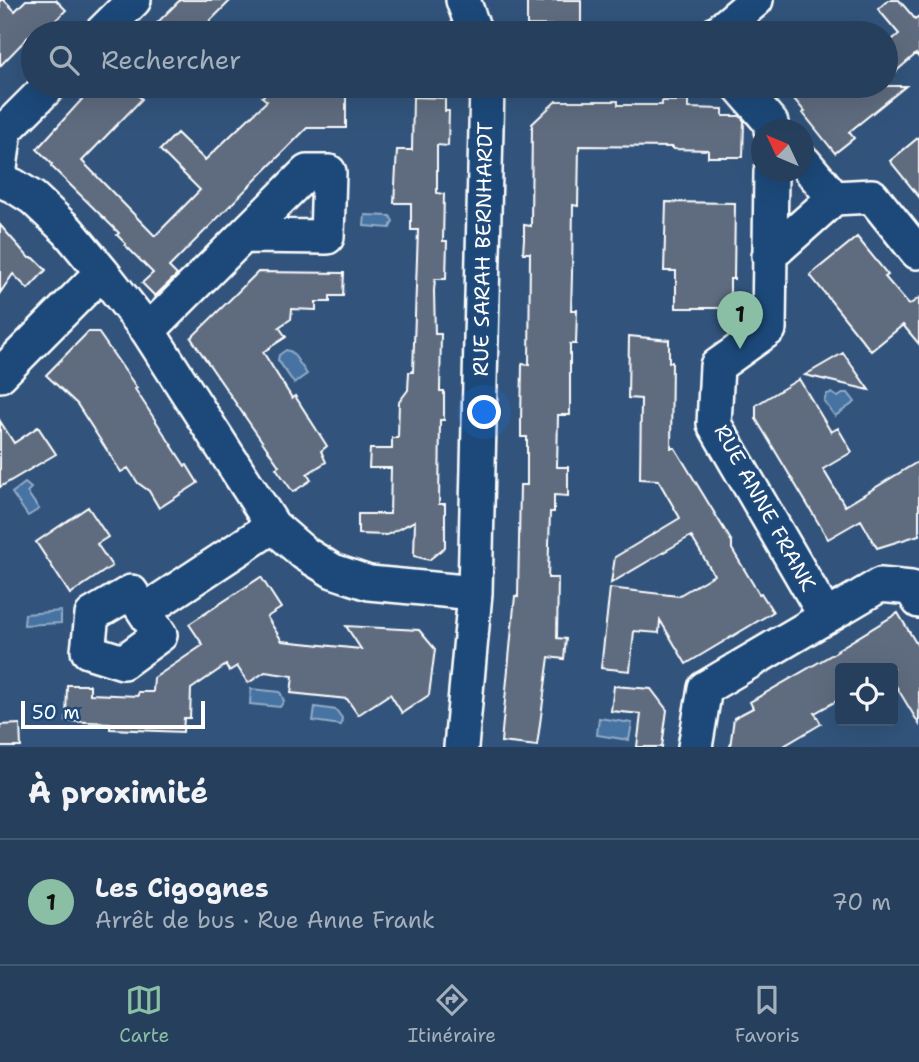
<!DOCTYPE html>
<html lang="fr">
<meta charset="utf-8">
<style>
body{margin:0;font-family:"Shantell Sans",sans-serif;background:#2e4663;color:#f1f3f6}
.controls{position:absolute;right:21px;bottom:21px;display:grid;overflow:hidden;border-radius:7px;box-shadow:0 7px 28px #0002}
.controls button{width:63px;height:63px;display:grid;place-items:center;padding:0;border:0;border-bottom:2px solid #425872;background:#263f5d;color:#f1f3f6;font:35px sans-serif}
.compass{position:absolute;left:751px;top:119px;width:63px;height:63px;border-radius:50%;background:#263f5d;box-shadow:0 7px 28px #0002;rotate:314deg}
.scale{position:absolute;left:21px;bottom:18px;width:184px;box-sizing:border-box;padding-left:7px;border:4px solid #fff;border-top:0;font-size:19px;line-height:24px;white-space:nowrap;color:#fff;-webkit-text-stroke:5px #1f4a7a;paint-order:stroke}
.you{position:absolute;left:485px;top:413px;width:24px;height:24px;margin:-18px;border:5px solid #fff;border-radius:50%;background:#1a73e8;box-shadow:0 0 0 10px #1a73e833}
.badge{display:grid;place-items:center;width:46px;height:46px;border-radius:50%;background:#8abfa5;color:#111;font-size:23px;font-weight:700}
.pin{position:absolute;translate:-50% -58px;filter:drop-shadow(0 2px 4px #0008)}
.pin::after{content:'';position:absolute;top:37px;width:24px;height:21px;background:inherit;clip-path:polygon(0 0,100% 0,50% 100%)}
.list{margin:0;padding:0;list-style:none}
h2{display:flex;justify-content:space-between;align-items:center;height:91px;margin:0;padding:0 28px;font-size:30px}
h2 small{font-size:23px;font-weight:400;color:#a4afbc}
.list li{display:grid;grid-template-columns:46px 1fr auto;gap:21px;align-items:center;box-sizing:border-box;height:126px;padding:0 28px;border-top:2px solid #425872}
.list b{display:block;font-size:26px;white-space:nowrap}
.list p{margin:0;font-size:23px;white-space:nowrap;color:#a4afbc}
.list em{font-size:23px;font-style:normal;color:#a4afbc}
.icon{flex:none;width:38px;height:38px;fill:none;stroke:currentColor;stroke-width:2;stroke-linecap:round;stroke-linejoin:round}
.map{position:relative;flex:none;width:919px;height:747px;overflow:hidden}
.search{position:absolute;background:#263f5d;box-shadow:0 7px 28px #0002;left:21px;right:21px;top:21px;height:77px;display:flex;align-items:center;gap:18px;box-sizing:border-box;padding:0 24px;border-radius:38px;color:#a4afbc;font-size:26px}
.sheet{height:217px;background:#263f5d}
nav{display:flex;justify-content:space-around;align-items:center;box-sizing:border-box;height:98px;border-top:2px solid #425872;background:#263f5d;font-size:19px;color:#a4afbc}
nav a{display:grid;justify-items:center;gap:4px}
nav .on{color:#8abfa5}
.map>svg:first-child{display:block}
.water{fill:#4773a2;stroke:#91abc7;stroke-width:2}
.building{fill:#5f6c7f;stroke:#fff;stroke-width:2}
.lines{fill:none;stroke-linecap:round;stroke-linejoin:round}
.minor-casing{stroke:#fff;stroke-width:38}
.minor{stroke:#1f4a7a;stroke-width:33}
.labels{text-anchor:middle;stroke-width:6;stroke-linejoin:round;paint-order:stroke}
.street-label{font-size:21px;fill:#fff;stroke:#1f4a7a}
</style>
<div class="map">
<svg width="919" height="747" viewBox="0 0 919 747">
<rect width="100%" height="100%" fill="#32547c"/>
<filter id="ink" filterUnits="userSpaceOnUse"><feTurbulence type="fractalNoise" baseFrequency=".0143" numOctaves="2"/><feDisplacementMap in="SourceGraphic" scale="14" xChannelSelector="R" yChannelSelector="G"/><feConvolveMatrix kernelMatrix="1 2 1 2 8 2 1 2 1" color-interpolation-filters="sRGB"/></filter>
<g filter="url(#ink)">
<!-- water -->
<path class="water" d="M365,215L390,216L393,221L390,228L364,226Z
M286,350L292,352L307,374L294,383L278,360L279,355Z
M831,393L838,397L844,393H848L855,402L835,416L824,401L827,394Z
M25,483L31,488L27,492L39,509L28,516L12,493Z
M61,611V623L24,625L25,614Z
M251,689L280,692L284,701L280,707L250,704Z
M315,707L336,710L342,718L341,725L313,721Z
M599,718L632,723L629,740L597,735Z"/>
<!-- building -->
<path class="building" d="M0,0H4L15,11L26,0H56L66,10L43,33H32L0,66Z
M180,0H231L198,33H147Z
M543,0H581V26L527,25V1L543,2Z
M888,0H899L915,19L919,16V58L916,54L886,80V45L899,34L878,9Z
M94,86H129L142,99L82,161L155,236L200,190L160,150L177,133L205,160L267,101L262,97L274,86H346V128H307L169,267L177,275L155,296L142,283L153,273L125,245L126,244L117,235L119,233L51,166L52,164L37,149Z
M783,86H906L849,132L854,138L835,153L803,113L805,112Z
M413,97L445,98V111H449L448,146L437,145V193L444,194L443,241H447L446,279H435L434,291L435,334H441L440,391H444V420H440L439,504H445V547L429,560L414,556L415,521L387,535L358,534V514H390L391,468H369L370,449H392V438H398L399,402L408,390L409,372H413L418,230H411V203H394L397,150H412Z
M556,101H618V105H662V101H688V108L723,109V116H740L744,121L743,157H708V150L673,149V147L579,146L578,206L573,205L572,275L571,310H577L576,344H570V415H558L557,467H568V496L554,495V512H550L548,578H558L557,638L566,639L564,659L549,657L537,746L501,742L515,596L518,597L520,485H527V437H521V422L522,364L529,365L530,253H523L524,239V225L531,226L532,124Z
M919,137V197L890,161Z
M666,202L735,203L734,279H730V308H676V271H664Z
M0,225L29,258H34L46,270L28,289L13,274L0,293Z
M857,237L888,275L885,277L909,305L919,298V344L903,325L871,351L810,275Z
M258,272L344,273L343,296H330V302H316V310L292,309L291,319L279,327L286,337L263,352L292,398L295,396L327,446L321,451L326,462L307,474L311,480L293,492L276,468L279,466L191,338Z
M88,332H98L137,388L135,389L185,466L187,465L198,483L159,508L149,491L138,483L128,468L121,472L77,404L46,375Z
M629,336L669,340V362H672L671,448H675L732,542V549L759,594L761,593L773,612L686,664L660,620L659,633L634,631L630,671L601,668L610,588L678,596L714,575L691,536L611,583L615,557L680,518L658,480L640,479L641,399L628,398Z
M843,353L869,390L805,375Z
M799,379L831,432L838,428L852,452L823,469L845,506L919,461V535L877,548L861,520L828,539L756,419V405Z
M0,421L14,443L38,427L56,454L0,487Z
M88,507L108,537L97,544L112,566L70,594L36,542Z
M261,577L281,608L267,617L282,641L361,649L346,626L419,630L435,649L429,695L402,713L390,694L358,715L347,699L291,693L293,676L265,672L248,683L237,666L229,671L226,665L191,689L190,718H184L183,732L110,729V723L66,721L67,685H90V694L138,696V692H153L154,678L203,645L189,624Z
M898,613L919,648V724L893,681V668H840V699L815,713L821,724L782,747H730L734,718L753,708L750,702L838,651L837,650Z
M614,686L651,689L667,710L662,747H637L641,714L611,711Z
M20,724L21,747H0V725Z"/>
<g class="lines">
<defs>
<path id="minor" d="M463,0L475,33
M101,33L134,0
M717,33L756,0
M739,86L771,123V130
M804,162L834,198L872,196L917,252
M0,168L5,130L49,86
M771,172L769,329L717,366L714,424L826,617
M0,180L14,186L33,198L68,231L102,272L148,331L273,526L304,553L333,571L369,583L475,593
M769,256L834,198
M148,331L307,172H329L327,237L244,236
M0,375L102,272
M144,611L160,635L123,662L88,651L92,615L131,592L144,611L273,526
M461,747L475,593L487,86
M695,747L705,688L880,585L911,588L919,601"/>
</defs>
<!-- minor casing -->
<use href="#minor" class="minor-casing"/>
<!-- minor -->
<use href="#minor" class="minor"/>
</g>
</g>
<g class="labels">
<!-- street labels -->
<g class="street-label">
<text transform="translate(483 249) rotate(-89)" y="7">RUE SARAH BERNHARDT</text>
<text transform="translate(765 508) rotate(61)" y="7">RUE ANNE FRANK</text>
</g>
</g>
</svg>
<div class="controls">
<button><svg class="icon" aria-label="locate" viewBox="0 0 24 24"><circle cx="12" cy="12" r="6"/><path d="M12 2v4M12 18v4M2 12h4M18 12h4"/></svg></button>
</div>
<svg class="compass" viewBox="-18 -18 36 36"><path d="M0-13l5 13h-10z" fill="#e53935"/><path d="M0 13l5-13h-10z" fill="#a4afbc"/></svg>
<div class="scale">50 m</div>
<div class="you"></div>
<div class="pin badge" style="left:740px;top:349px">1</div>
<div class="search"><svg class="icon" aria-label="search" viewBox="0 0 24 24"><circle cx="10" cy="10" r="6"/><path d="M15 15l6 6"/></svg>Rechercher</div>
</div>
<section class="sheet">
<h2>À proximité<small></small></h2>
<ul class="list">
<li><span class="badge">1</span><div><b>Les Cigognes</b><p>Arrêt de bus · Rue Anne Frank</p></div><em>70 m</em></li>
</ul>
</section>
<nav>
<a class="on"><svg class="icon" aria-label="map" viewBox="0 0 24 24"><path d="M3 6l6-2 6 2 6-2v14l-6 2-6-2-6 2zM9 4v14M15 6v14"/></svg>Carte</a>
<a><svg class="icon" aria-label="directions" viewBox="0 0 24 24"><path d="M12 3l9 9-9 9-9-9zM9 14v-3h6M13 9l2 2-2 2"/></svg>Itinéraire</a>
<a><svg class="icon" aria-label="saved" viewBox="0 0 24 24"><path d="M7 4h10v16l-5-4-5 4z"/></svg>Favoris</a>
</nav>
